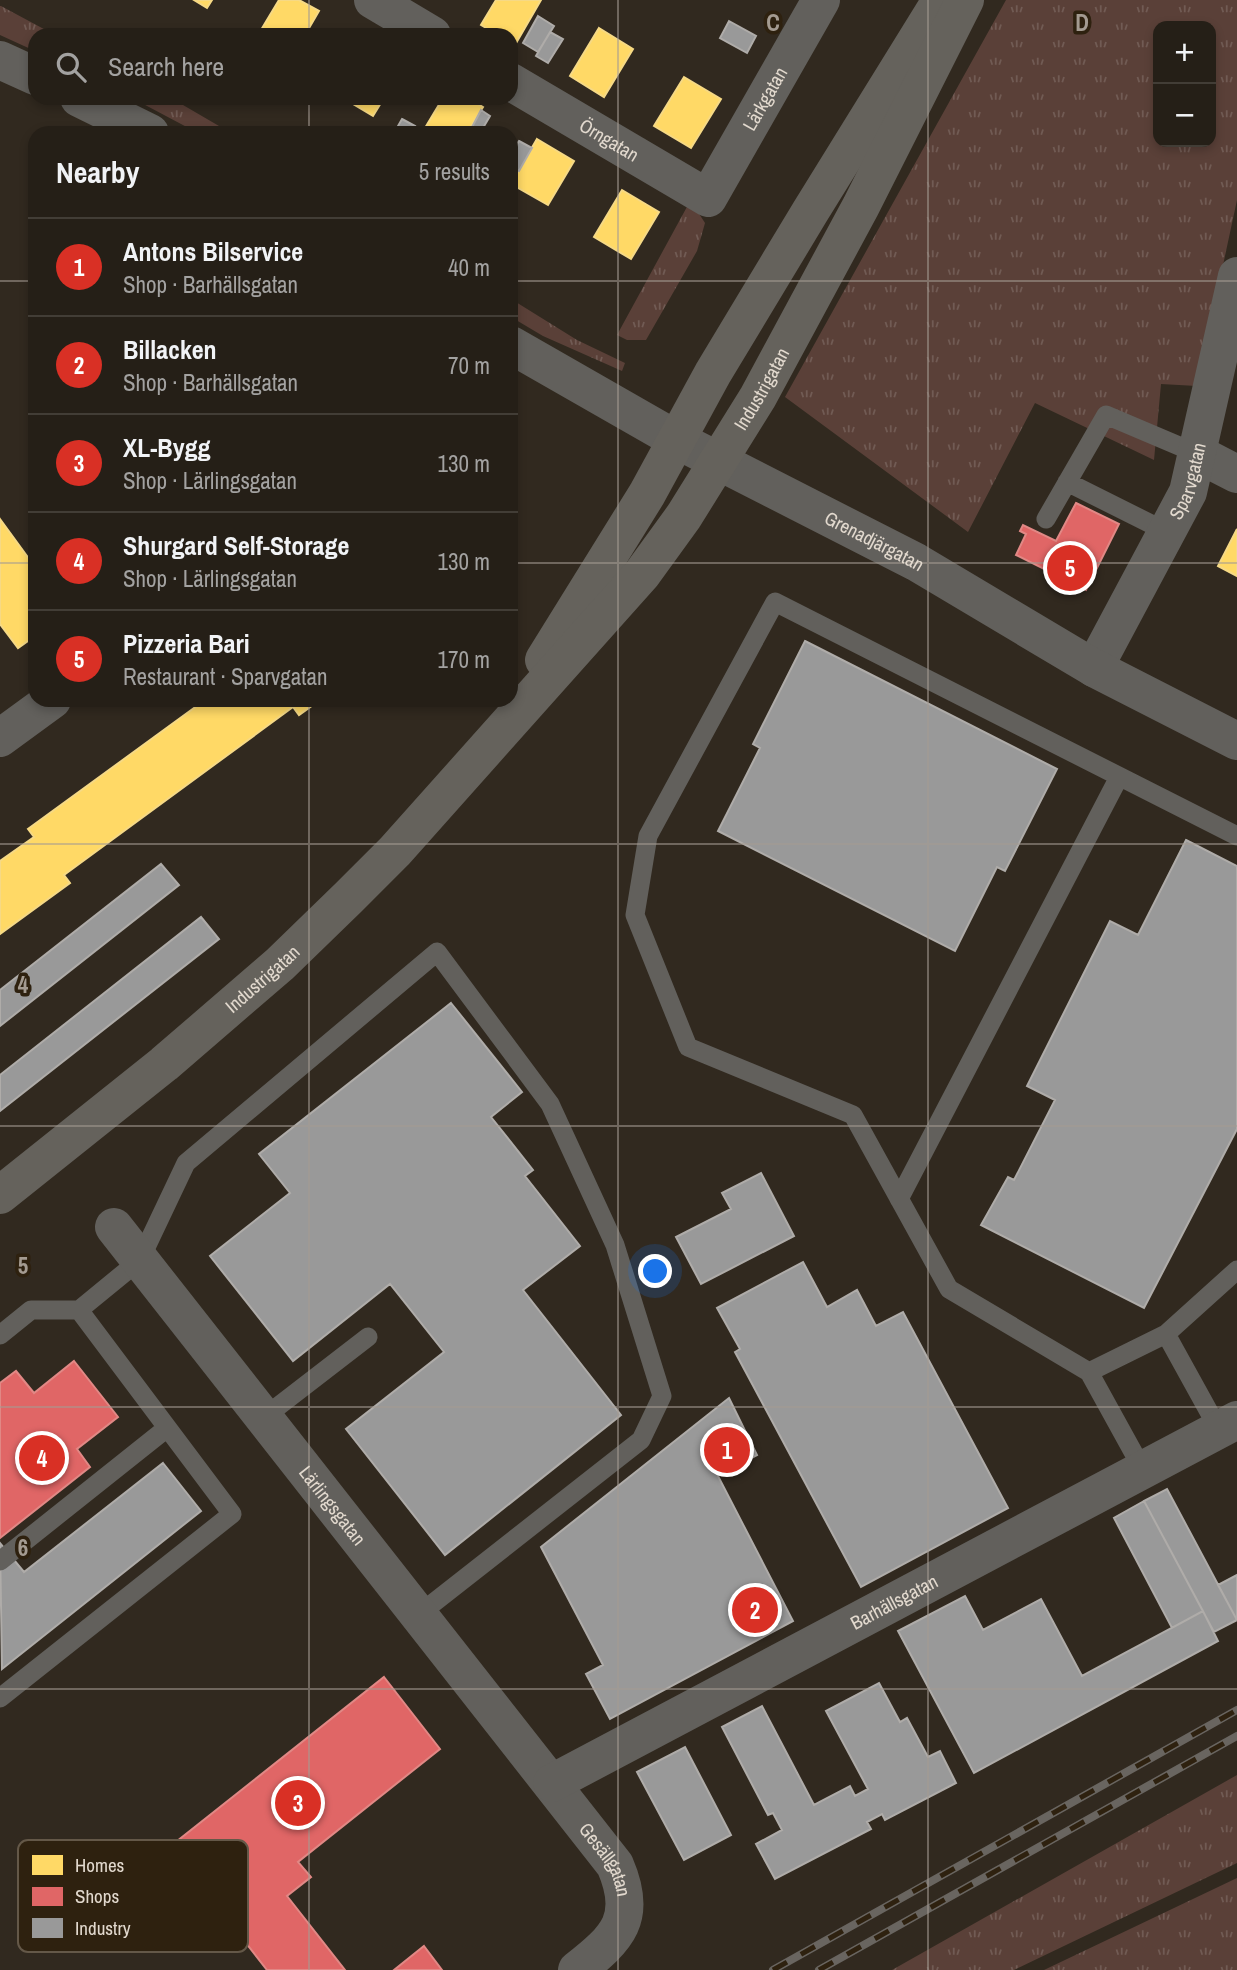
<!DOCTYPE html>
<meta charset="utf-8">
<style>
body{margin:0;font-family:"Archivo Narrow",sans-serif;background:#312c24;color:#f1f3f6}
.controls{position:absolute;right:21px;top:21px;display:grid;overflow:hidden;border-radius:14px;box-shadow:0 4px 10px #0003}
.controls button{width:63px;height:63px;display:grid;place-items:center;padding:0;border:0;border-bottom:2px solid #423d36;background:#251f17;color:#f1f3f6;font:35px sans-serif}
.you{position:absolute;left:656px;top:1272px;width:24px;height:24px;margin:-18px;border:5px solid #fff;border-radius:50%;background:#1a73e8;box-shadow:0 0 0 10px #1a73e833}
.badge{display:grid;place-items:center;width:46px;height:46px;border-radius:50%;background:#d93025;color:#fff;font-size:23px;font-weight:700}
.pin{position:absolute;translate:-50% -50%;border:4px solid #fff;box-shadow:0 2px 7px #0006}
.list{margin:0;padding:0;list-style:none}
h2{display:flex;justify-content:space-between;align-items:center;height:91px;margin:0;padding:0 28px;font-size:30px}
h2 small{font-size:23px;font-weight:400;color:#a3a2a1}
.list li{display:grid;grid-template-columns:46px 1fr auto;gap:21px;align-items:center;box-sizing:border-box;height:98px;padding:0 28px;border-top:2px solid #423d36}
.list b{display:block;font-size:26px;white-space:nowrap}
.list p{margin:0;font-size:23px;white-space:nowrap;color:#a3a2a1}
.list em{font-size:23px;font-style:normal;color:#a3a2a1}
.icon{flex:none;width:38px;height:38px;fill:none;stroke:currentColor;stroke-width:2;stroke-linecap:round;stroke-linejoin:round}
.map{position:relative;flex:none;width:1237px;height:1970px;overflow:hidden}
.search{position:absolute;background:#251f17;box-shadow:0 4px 10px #0003;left:28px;top:28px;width:490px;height:77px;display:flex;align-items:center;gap:18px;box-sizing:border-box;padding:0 24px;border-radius:21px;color:#a3a2a1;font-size:26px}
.panel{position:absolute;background:#251f17;box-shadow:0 4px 10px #0003;left:28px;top:126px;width:490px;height:581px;border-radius:21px}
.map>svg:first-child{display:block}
.grass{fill:url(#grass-tufts);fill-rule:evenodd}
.homes{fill:#ffd966;stroke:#f6d985;stroke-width:2}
.shops{fill:#e06666;stroke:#e18885;stroke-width:2}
.industry{fill:#999;stroke:#afaca9;stroke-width:2}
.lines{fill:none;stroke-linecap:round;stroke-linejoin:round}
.service{stroke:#62605c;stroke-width:19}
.minor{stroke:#62605c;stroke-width:38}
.tertiary{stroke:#62605c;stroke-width:38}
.secondary{stroke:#65625c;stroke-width:38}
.rail-casing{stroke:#696560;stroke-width:8}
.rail{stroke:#2e210f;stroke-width:5;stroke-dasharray:16;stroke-linecap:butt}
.grid{fill:none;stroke:#a49b91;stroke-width:2;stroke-opacity:0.55}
.labels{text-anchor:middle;stroke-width:7;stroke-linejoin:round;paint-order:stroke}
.street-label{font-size:19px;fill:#e2d9ce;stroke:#2e210f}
.key{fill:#2e210f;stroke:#645848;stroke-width:2}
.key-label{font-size:19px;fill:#e2d9ce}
.grid-label{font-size:23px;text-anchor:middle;font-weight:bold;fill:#a49b91;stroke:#2e210f;stroke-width:7;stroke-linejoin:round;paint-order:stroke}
</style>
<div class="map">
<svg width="1237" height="1970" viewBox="0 0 1237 1970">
<defs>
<pattern id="grass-tufts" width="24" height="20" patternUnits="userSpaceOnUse" patternTransform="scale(1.75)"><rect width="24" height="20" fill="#5a4038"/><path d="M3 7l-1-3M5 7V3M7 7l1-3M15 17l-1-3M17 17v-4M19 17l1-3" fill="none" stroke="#715b54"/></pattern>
</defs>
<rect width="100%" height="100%" fill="#31291f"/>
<!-- grass -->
<path class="grass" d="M1006,0H1237V200L1197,386L1161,384L1154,460L1035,403L968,532L785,397ZM1158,26H1211V142H1158Z
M0,6H1L55,35H35V51L0,35Z
M132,98H171L231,133H198Z
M688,205L696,209L705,223L697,251L646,340H627L617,335Z
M511,299L577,340L625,363L622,371L543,336L511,317Z
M1237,1775V1863L1014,1970H892Z
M1237,1878V1970H1044Z"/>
<!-- homes -->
<path class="homes" d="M194,0H212L207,8Z
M279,0H299L319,11L305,35H258Z
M496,0H541L515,45L511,43V35H498L481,25Z
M599,28L633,49L604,97L570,76Z
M684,77L721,99L691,148L654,126Z
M343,98H384L373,116Z
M443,98H468L483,107L467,133H422Z
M537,139L574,161L548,205L511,184Z
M622,190L659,212L631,259L594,237Z
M0,519L35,567V636L18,648L0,624Z
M1237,529V576L1218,566Z
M205,700H320L299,715L293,707L64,875L70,883L0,934V861L34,837L28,829Z"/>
<!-- shops -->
<path class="shops" d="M1076,503L1119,524L1086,590L1016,555L1026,534L1020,531L1023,525L1056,541Z
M74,1361L118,1417L77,1449L90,1467L0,1538V1383L16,1371L34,1393Z
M384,1677L440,1749L298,1862L311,1877L287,1896L345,1970H267L203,1888L189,1899L157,1857Z
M424,1946L442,1970H394Z"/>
<!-- industry -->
<path class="industry" d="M538,16L554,26L538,52L523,43Z
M729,21L756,36L747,53L720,38Z
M550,32L563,39L548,63L536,56Z
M481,110L490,116L480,133H469Z
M402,119L415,126L411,133H394Z
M519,141L532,148L519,171L511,167V155Z
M805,641L1057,769L1005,871L997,867L955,951L718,831L760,748L753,744Z
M1186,840L1237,866V1129L1144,1308L981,1225L1008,1177L1014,1180L1055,1100L1027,1086L1110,921L1138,935Z
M161,864L179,885L0,1026V990Z
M201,917L219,939L0,1111V1075Z
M451,1003L522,1092L491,1117L533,1170L525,1176L580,1246L523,1290L621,1415L445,1555L346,1429L444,1352L390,1284L293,1361L210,1256L290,1193L259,1154Z
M761,1173L794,1236L701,1284L676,1237L731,1209L722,1193Z
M803,1262L827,1307L857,1290L876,1326L903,1312L1008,1508L861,1587L735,1352L740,1349L717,1308Z
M729,1398L757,1455L718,1476L793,1621L610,1719L586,1674L603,1665L541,1547Z
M163,1463L201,1511L2,1669L0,1543L24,1572Z
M1167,1489L1237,1620L1214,1632L1144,1501Z
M1144,1501L1203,1611L1172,1628L1114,1518Z
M1237,1575V1620L1218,1585Z
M965,1596L983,1630L1041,1599L1082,1676L1203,1611L1218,1641L974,1773L898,1631Z
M879,1683L900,1722L907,1718L928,1757L940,1751L956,1783L885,1820L882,1814L867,1822L871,1829L775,1879L756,1844L782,1830L773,1813L768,1815L722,1727L762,1706L814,1805L850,1786L855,1796L868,1789L826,1711Z
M685,1747L731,1835L684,1860L637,1772Z"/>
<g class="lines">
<!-- service -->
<path class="service" d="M1067,482L1167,532
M1046,519L1106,415L1198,454
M1237,836L775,602L648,836L635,915L688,1047L853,1115L949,1289L1089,1372L1166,1334L1237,1270
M899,1199L1119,777
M1166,1334L1219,1430
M0,1335L31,1310H79L140,1260L186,1163L437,952L550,1104L615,1245L662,1396L641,1440L418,1615
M1089,1372L1143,1470
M263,1418L368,1337
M0,1561L167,1428
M0,1698L232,1514L79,1310"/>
<!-- minor -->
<g class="minor">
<path d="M373,0L432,35"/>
<path id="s1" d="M511,82L708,198L821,0"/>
<path d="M1198,454L1237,474"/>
<path id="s2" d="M1094,668L1188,492L1237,276"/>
<path d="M0,738L52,700"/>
<path id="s3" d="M114,1227L615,1865C638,1918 618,1938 577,1970"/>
<path id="s4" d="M552,1783L1237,1420"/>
</g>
<!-- tertiary -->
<g class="tertiary">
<path d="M0,60L35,76"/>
<path d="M79,98L150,133"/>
<path id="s5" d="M511,345L677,440L916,562L1094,668L1237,741"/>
</g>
<!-- secondary -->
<g class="secondary">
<path d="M544,660L647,494L713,373L810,212L935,10"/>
<path id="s6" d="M0,1195L164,1064L280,964L348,898L395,851L642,574L684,516L758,397L861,206L965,0"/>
</g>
<defs>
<path id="rail" d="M773,1970L1237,1710
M819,1970L1237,1736"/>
</defs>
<!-- rail casing -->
<use href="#rail" class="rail-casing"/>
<!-- rail -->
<use href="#rail" class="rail"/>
</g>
<!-- grid -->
<path class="grid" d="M309,0V35M618,0V1970M928,0V1970M309,98V133M0,281H35M511,281H1237M0,563H35M511,563H1237M309,700V1970M0,844H1237M0,1126H1237M0,1407H1237M0,1689H1237"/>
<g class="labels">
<!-- street labels -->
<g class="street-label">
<text dy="7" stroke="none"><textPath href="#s1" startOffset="343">Lärkgatan</textPath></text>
<text dy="7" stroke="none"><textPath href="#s1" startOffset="114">Örngatan</textPath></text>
<text dy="7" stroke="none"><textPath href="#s6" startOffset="1116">Industrigatan</textPath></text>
<text dy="7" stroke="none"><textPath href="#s2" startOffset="210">Sparvgatan</textPath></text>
<text dy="7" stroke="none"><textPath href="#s5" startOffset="413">Grenadjärgatan</textPath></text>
<text dy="7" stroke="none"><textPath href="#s6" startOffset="340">Industrigatan</textPath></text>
<text dy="7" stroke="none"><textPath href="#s3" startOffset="354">Lärlingsgatan</textPath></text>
<text dy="7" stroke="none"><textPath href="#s4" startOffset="387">Barhällsgatan</textPath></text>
<text dy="7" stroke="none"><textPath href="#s3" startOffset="802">Gesällgatan</textPath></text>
</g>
</g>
<!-- legend -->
<rect x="18" y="1840" width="230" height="112" rx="10" class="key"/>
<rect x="32" y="1855" width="31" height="20" fill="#ffd966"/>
<rect x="32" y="1887" width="31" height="19" fill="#e06666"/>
<rect x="32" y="1918" width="31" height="20" fill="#999"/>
<g class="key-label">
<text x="75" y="1872">Homes</text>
<text x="75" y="1903">Shops</text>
<text x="75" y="1935">Industry</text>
</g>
<g class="grid-label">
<text x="773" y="31">C</text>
<text x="1082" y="31">D</text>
<text x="23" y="993">4</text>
<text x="23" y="1274">5</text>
<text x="23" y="1556">6</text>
</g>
</svg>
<div class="controls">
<button>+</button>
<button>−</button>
</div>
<div class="you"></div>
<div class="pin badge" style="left:727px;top:1450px">1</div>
<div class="pin badge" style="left:755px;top:1610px">2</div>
<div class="pin badge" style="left:298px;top:1803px">3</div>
<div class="pin badge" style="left:42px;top:1458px">4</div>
<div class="pin badge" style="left:1070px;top:568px">5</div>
<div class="search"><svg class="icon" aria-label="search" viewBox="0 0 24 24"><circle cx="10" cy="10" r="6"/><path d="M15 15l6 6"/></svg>Search here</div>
<section class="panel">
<h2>Nearby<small>5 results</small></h2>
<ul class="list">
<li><span class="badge">1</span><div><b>Antons Bilservice</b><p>Shop · Barhällsgatan</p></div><em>40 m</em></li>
<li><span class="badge">2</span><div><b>Billacken</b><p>Shop · Barhällsgatan</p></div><em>70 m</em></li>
<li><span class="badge">3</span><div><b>XL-Bygg</b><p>Shop · Lärlingsgatan</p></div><em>130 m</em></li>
<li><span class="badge">4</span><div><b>Shurgard Self-Storage</b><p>Shop · Lärlingsgatan</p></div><em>130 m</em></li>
<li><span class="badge">5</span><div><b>Pizzeria Bari</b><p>Restaurant · Sparvgatan</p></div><em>170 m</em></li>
</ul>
</section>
</div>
